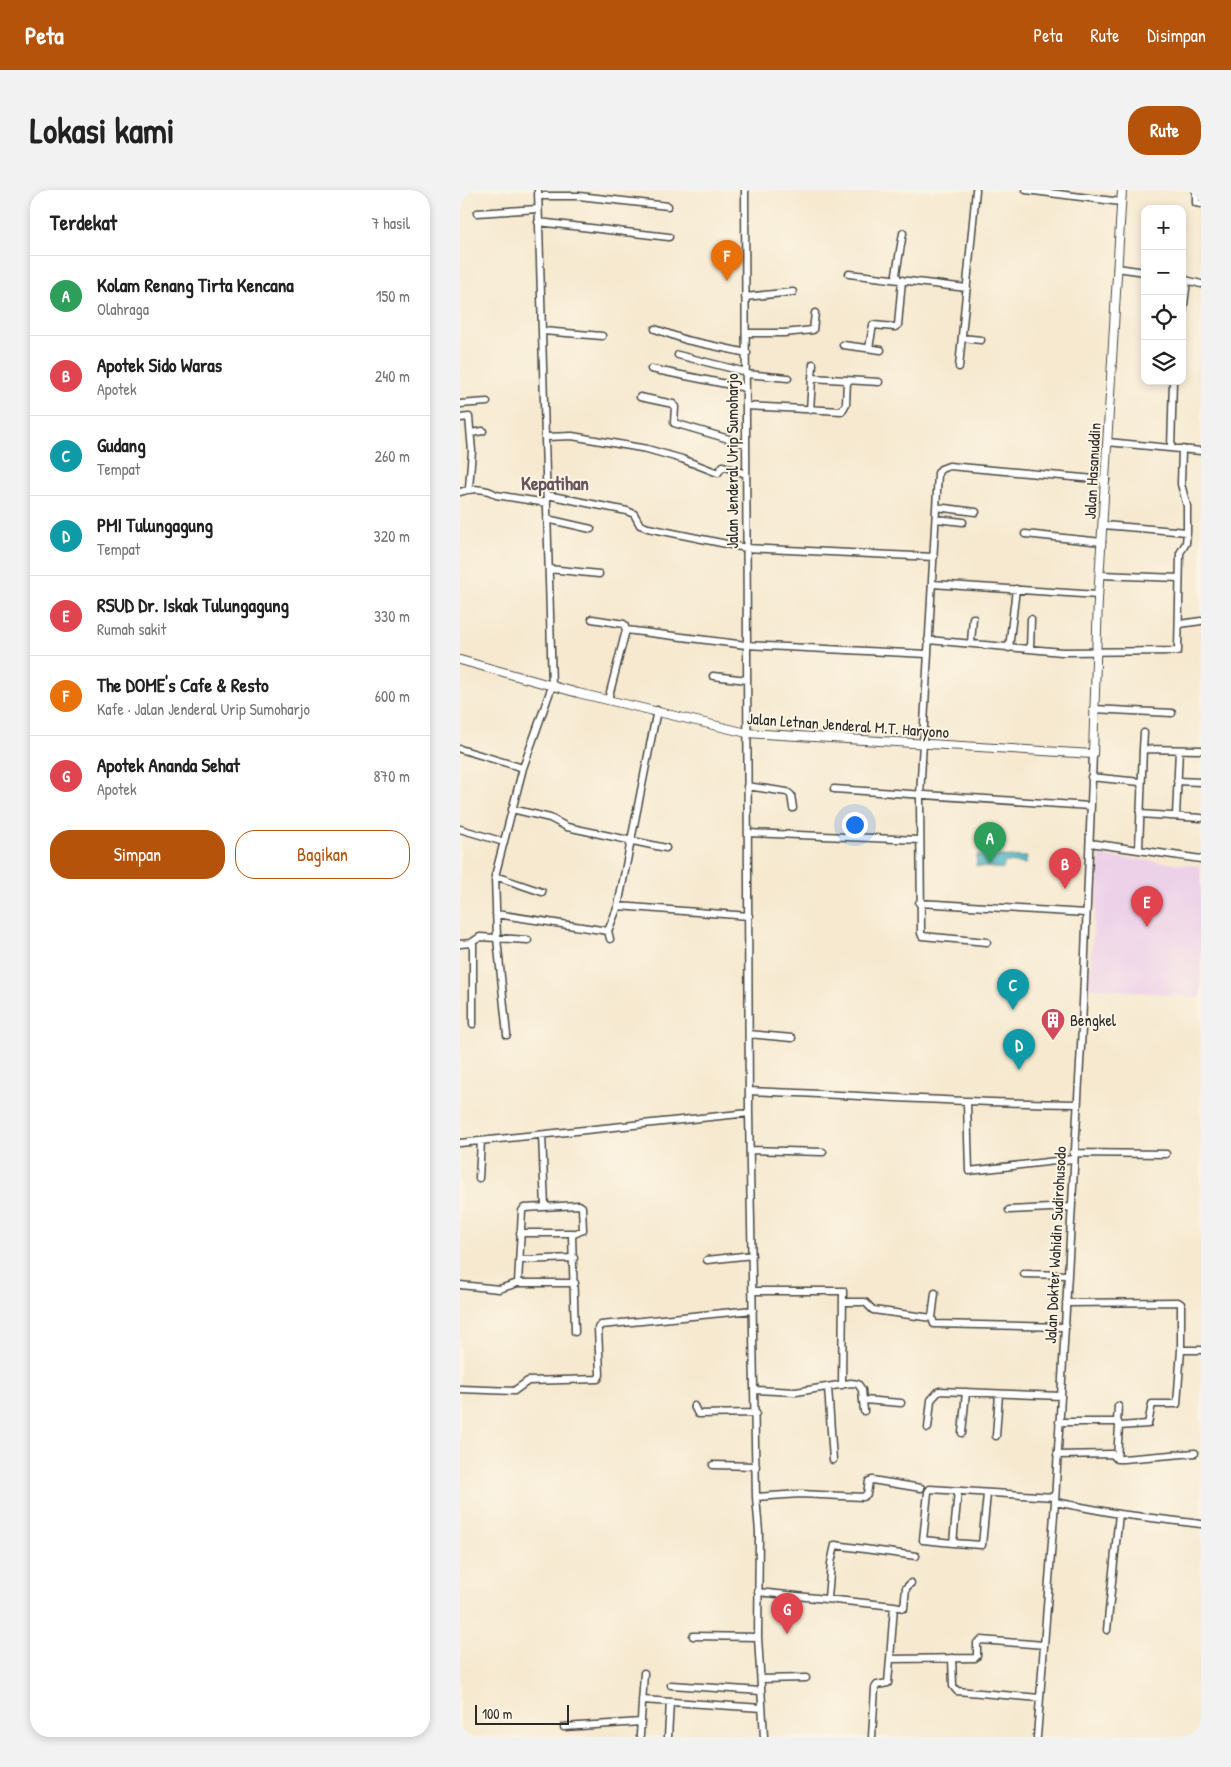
<!DOCTYPE html>
<html lang="id">
<meta charset="utf-8">
<style>
body{margin:0;font-family:"Patrick Hand",sans-serif;background:#f2f2f2;color:#222}
.controls{position:absolute;right:15px;top:15px;display:grid;overflow:hidden;border-radius:10px;box-shadow:0 2px 8px #0003}
.controls button{width:45px;height:45px;display:grid;place-items:center;padding:0;border:0;border-bottom:1px solid #e0e0e0;background:#fff;color:#222;font:25px sans-serif}
.scale{position:absolute;left:15px;bottom:12px;width:94px;box-sizing:border-box;padding-left:5px;border:2px solid #2b2b2b;border-top:0;font-size:14px;line-height:18px;white-space:nowrap;color:#2b2b2b;-webkit-text-stroke:4px #fcf5e5;paint-order:stroke}
.you{position:absolute;left:394px;top:634px;width:18px;height:18px;margin:-12px;border:4px solid #fff;border-radius:50%;background:#1a73e8;box-shadow:0 0 0 8px #1a73e833}
.badge{display:grid;place-items:center;width:32px;height:32px;border-radius:50%;background:#b45309;color:#fff;font-size:16px;font-weight:700}
.pin{position:absolute;translate:-50% -41px;filter:drop-shadow(0 1px 2px #0008)}
.pin::after{content:'';position:absolute;top:26px;width:18px;height:15px;background:inherit;clip-path:polygon(0 0,100% 0,50% 100%)}
.list{margin:0;padding:0;list-style:none}
h2{display:flex;justify-content:space-between;align-items:center;height:65px;margin:0;padding:0 20px;font-size:21px}
h2 small{font-size:16px;font-weight:400;color:#767676}
.list li{display:grid;grid-template-columns:32px 1fr auto;gap:15px;align-items:center;box-sizing:border-box;height:80px;padding:0 20px;border-top:1px solid #e0e0e0}
.list b{display:block;font-size:19px;white-space:nowrap}
.list p{margin:0;font-size:16px;white-space:nowrap;color:#767676}
.list em{font-size:16px;font-style:normal;color:#767676}
.actions{display:flex;gap:10px;padding:15px 20px}
.actions a{flex:1;padding:11px 0;border:1px solid #b45309;border-radius:20px;text-align:center;font-size:18px;color:#b45309}
.actions .main{background:#b45309;color:#fff}
.icon{flex:none;width:28px;height:28px;fill:none;stroke:currentColor;stroke-width:2;stroke-linecap:round;stroke-linejoin:round}
.map{position:relative;flex:none;width:741px;height:1547px;overflow:hidden;border-radius:20px}
header{display:flex;align-items:center;gap:30px;box-sizing:border-box;height:70px;padding:0 25px;background:#b45309;color:#fff}
header strong{font-size:24px}
nav{display:flex;gap:28px;margin-inline-start:auto;font-size:18px}
.intro{display:flex;align-items:center;justify-content:space-between;box-sizing:border-box;height:120px;padding:0 30px}
h1{margin:0;font-size:35px}
.button{padding:12px 22px;border-radius:20px;background:#b45309;color:#fff;font-size:18px;font-weight:700}
main{display:flex;gap:30px;padding:0 30px}
aside{flex:1;background:#fff;border-radius:20px;box-shadow:0 2px 8px #0003}
.map>svg:first-child{display:block}
.built{fill:#edd1e9}
.water{fill:#42afbf;stroke:#366d75}
.lines{fill:none;stroke-linecap:round;stroke-linejoin:round}
.minor-casing{stroke:#494844;stroke-width:9}
.major-casing{stroke:#494844;stroke-width:10}
.minor{stroke:#fff;stroke-width:6}
.major{stroke:#fff;stroke-width:8}
.labels{text-anchor:middle;stroke-width:4;stroke-linejoin:round;paint-order:stroke}
.street-label{font-size:16px;fill:#2b2b2b;stroke:#fcf5e5}
.poi-label{font-size:16px;fill:#2b2b2b;stroke:#fcf5e5;text-anchor:start}
.quarter-label{font-size:19px;font-weight:bold;fill:#66555d;stroke:#fcf5e5}
</style>
<header>
<strong>Peta</strong>
<nav><a>Peta</a><a>Rute</a><a>Disimpan</a></nav>
</header>
<div class="intro"><h1>Lokasi kami</h1><a class="button">Rute</a></div>
<main>
<aside>
<h2>Terdekat<small>7 hasil</small></h2>
<ul class="list">
<li><span class="badge" style="background:#2e9e5b">A</span><div><b>Kolam Renang Tirta Kencana</b><p>Olahraga</p></div><em>150 m</em></li>
<li><span class="badge" style="background:#e0444e">B</span><div><b>Apotek Sido Waras</b><p>Apotek</p></div><em>240 m</em></li>
<li><span class="badge" style="background:#0f9aa8">C</span><div><b>Gudang</b><p>Tempat</p></div><em>260 m</em></li>
<li><span class="badge" style="background:#0f9aa8">D</span><div><b>PMI Tulungagung</b><p>Tempat</p></div><em>320 m</em></li>
<li><span class="badge" style="background:#e0444e">E</span><div><b>RSUD Dr. Iskak Tulungagung</b><p>Rumah sakit</p></div><em>330 m</em></li>
<li><span class="badge" style="background:#e8710a">F</span><div><b>The DOME's Cafe &amp; Resto</b><p>Kafe · Jalan Jenderal Urip Sumoharjo</p></div><em>600 m</em></li>
<li><span class="badge" style="background:#e0444e">G</span><div><b>Apotek Ananda Sehat</b><p>Apotek</p></div><em>870 m</em></li>
</ul>
<div class="actions"><a class="main">Simpan</a><a>Bagikan</a></div>
</aside>
<div class="map">
<svg width="741" height="1547" viewBox="0 0 741 1547">
<rect width="100%" height="100%" fill="#fcf5e5"/>
<filter id="ink" filterUnits="userSpaceOnUse"><feTurbulence type="fractalNoise" baseFrequency=".02" numOctaves="2"/><feDisplacementMap in="SourceGraphic" scale="10" xChannelSelector="R" yChannelSelector="G"/><feConvolveMatrix kernelMatrix="1 2 1 2 8 2 1 2 1" color-interpolation-filters="sRGB"/></filter>
<filter id="wash" filterUnits="userSpaceOnUse"><feTurbulence type="fractalNoise" baseFrequency=".0096" numOctaves="4" result="noise"/><feDisplacementMap in="SourceGraphic" scale="20" xChannelSelector="R" yChannelSelector="G"/><feGaussianBlur stdDeviation="1.12" result="paint"/><feColorMatrix in="noise" values="0 0 0 0 0 0 0 0 0 0 0 0 0 0 0 0 0 1.4 0 .05"/><feComposite in="paint" operator="in"/></filter>
<g filter="url(#wash)">
<rect width="100%" height="100%" fill="#f6e9d0"/>
<!-- built -->
<path class="built" d="M640,666L741,676V808L628,797Z"/>
<!-- water -->
<path class="water" d="M517,665L567,667L566,674L545,672L543,679L516,676Z"/>
</g>
<g filter="url(#ink)">
<g class="lines">
<defs>
<path id="minor" d="M285,0L289,923L296,1307L299,1342L298,1447L304,1547
M566,0L661,12
M736,0V13L741,14
M78,6H119L208,16
M17,23L78,19
M78,32L209,47
M657,78L685,82
M389,84L507,98
M438,89L436,84L443,43
M722,89L741,94
M285,107L333,102
M722,130L727,91
M195,139L226,150L287,163
M83,141L142,146
M286,143H324L353,140L355,123
M502,148L521,150
M383,155L421,160
M409,158L413,135L435,137L438,135L442,90
M218,165L286,182
M499,177L516,0
M191,179L286,198
M286,184L328,188
M352,188L419,192
M180,207L213,214L215,217L214,233L286,254
M0,214L27,212
M286,216L382,221L386,214L387,190
M350,220L353,174
M0,228L9,227L12,261L9,298
M11,243L23,241
M86,247L112,246L187,259L222,269L258,283L263,276L286,284
M647,252L741,261
M711,258L713,191
M0,302C11,298 27,298 36,305L87,313
M87,305L167,321L174,324L180,335L188,338L286,358L474,367
M476,317L516,322
M87,329L131,339
M476,329L503,332
M643,335L727,342
M565,344L642,352
M89,379L139,384
M640,385L719,388
M472,394L638,405
M132,429L164,434L166,440
M720,434L741,431
M468,450L602,462L718,461L720,363L726,353L727,342V316L721,294L722,259
M511,453L513,428
M549,458L556,399
M570,459L571,429
M253,486L287,490
M148,510L166,440L286,455L467,464
M633,519L712,523
M0,559L63,578
M683,559L684,543
M631,587L680,592
M717,591L741,592
M287,596L327,602L331,605L333,618
M374,599L630,616
M52,619L90,628L107,637L206,658
M680,624L741,628
M716,626L719,560
M0,639L44,652
M288,643L460,650
M630,653L741,669
M679,657L683,559L741,560
M35,686L82,702
M459,713L626,723
M158,716L289,726
M36,724L148,741
M150,749L148,741L158,716L197,520
M527,752L462,746L461,743L460,606L478,283L481,279L489,276L646,290
M0,754L11,753L20,747L68,750
M13,834V752
M289,844L332,848
M47,845L37,748L35,686L63,578L92,496L78,0
M289,901C398,905 507,913 616,914
M507,913L509,981L613,969
M82,945L85,1017
M0,953L289,923
M291,960L363,962
M613,963L706,964
M19,988L21,951
M549,1020L610,1017
M60,1043H113
M59,1070L114,1068
M247,1070L292,1065
M564,1084L607,1085
M0,1095L39,1099L58,1093
M293,1101H383L382,1195
M475,1103L472,1128L474,1134L604,1137
M383,1112H405L413,1120L472,1128
M606,1113L718,1112L721,1114V1160L717,1214H692L688,1234L659,1236L657,1269
M115,1142L112,1045L123,1040L122,1017L119,1015L64,1018L62,1021L58,1093H115
M721,1160H741
M368,1197L373,1270
M0,1199L54,1201L68,1191L138,1189L140,1185L138,1138L141,1135L293,1120
M296,1200L336,1202L391,1193L398,1194L402,1200L404,1221
M404,1210L441,1213
M234,1216L238,1224L296,1223
M599,1232H658L659,1236
M657,1232L658,1216
M468,1238L471,1210L479,1201L601,1206
M502,1243L506,1202
M536,1246L539,1204
M597,1265L652,1264L657,1269H663L735,1263
M253,1275L296,1276
M498,1301L493,1353L463,1350L468,1302L470,1299L594,1307
M296,1307L340,1304L403,1307L407,1304L409,1291L412,1290L461,1298
M595,1312L659,1324L741,1334
M493,1353L522,1355L527,1304
M298,1402L434,1416L430,1469L515,1468L517,1466V1453L521,1450L584,1455
M368,1408L371,1373L375,1355L456,1366
M434,1416L444,1418L446,1398L451,1393
M647,1440L659,1324
M233,1446L298,1447
M492,1468L493,1496L497,1501L580,1508
M301,1489L346,1488
M211,1495L301,1501
M182,1510L302,1518
M104,1537L181,1532
M180,1545L184,1483
M208,1547L210,1512
M412,1547L415,1498L417,1495L428,1493L430,1469
M577,1547L595,1312L622,838L633,564"/>
<path id="major" d="M0,470L118,503L287,543L633,564L638,409L662,0"/>
</defs>
<!-- minor casing -->
<use href="#minor" class="minor-casing"/>
<!-- major casing -->
<use href="#major" class="major-casing"/>
<!-- minor -->
<use href="#minor" class="minor"/>
<!-- major -->
<use href="#major" class="major"/>
</g>
</g>
<!-- icons -->
<defs>
<symbol id="building-pin" viewBox="-11 -11 22 30"><path d="M0 17L-7.5 6A9.5 9.5 0 1 1 7.5 6Z" fill="#d1495b" stroke="#fcf5e5"/><path d="M-4-6H4V6H1V3H-1V6H-4ZM-2.5-4.3h1.7v1.8h-1.7ZM.8-4.3h1.7v1.8H.8ZM-2.5-1h1.7V.8h-1.7ZM.8-1h1.7V.8H.8Z" fill="#fff"/></symbol>
</defs>
<g fill-rule="evenodd">
<use href="#building-pin" x="579" y="816" width="28" height="38"/>
</g>
<g class="labels">
<!-- street labels -->
<g class="street-label">
<text transform="translate(272 271) rotate(-90)" y="6">Jalan Jenderal Urip Sumoharjo</text>
<text transform="translate(632 281) rotate(-87)" y="6">Jalan Hasanuddin</text>
<text transform="translate(388 535) rotate(4)" y="6">Jalan Letnan Jenderal M.T. Haryono</text>
<text transform="translate(595 1055) rotate(-87)" y="6">Jalan Dokter Wahidin Sudirohusodo</text>
</g>
<!-- poi labels -->
<g class="poi-label">
<text x="610" y="836">Bengkel</text>
</g>
<!-- quarter labels -->
<g class="quarter-label">
<text x="95" y="300">Kepatihan</text>
</g>
</g>
</svg>
<div class="controls">
<button>+</button>
<button>−</button>
<button><svg class="icon" aria-label="locate" viewBox="0 0 24 24"><circle cx="12" cy="12" r="6"/><path d="M12 2v4M12 18v4M2 12h4M18 12h4"/></svg></button>
<button><svg class="icon" aria-label="layers" viewBox="0 0 24 24"><path d="M12 4l9 5-9 5-9-5zM3 14l9 5 9-5"/></svg></button>
</div>
<div class="scale">100 m</div>
<div class="you"></div>
<div class="pin badge" style="left:530px;top:673px;background:#2e9e5b">A</div>
<div class="pin badge" style="left:605px;top:699px;background:#e0444e">B</div>
<div class="pin badge" style="left:553px;top:820px;background:#0f9aa8">C</div>
<div class="pin badge" style="left:559px;top:880px;background:#0f9aa8">D</div>
<div class="pin badge" style="left:687px;top:737px;background:#e0444e">E</div>
<div class="pin badge" style="left:267px;top:91px;background:#e8710a">F</div>
<div class="pin badge" style="left:327px;top:1444px;background:#e0444e">G</div>
</div>
</main>
